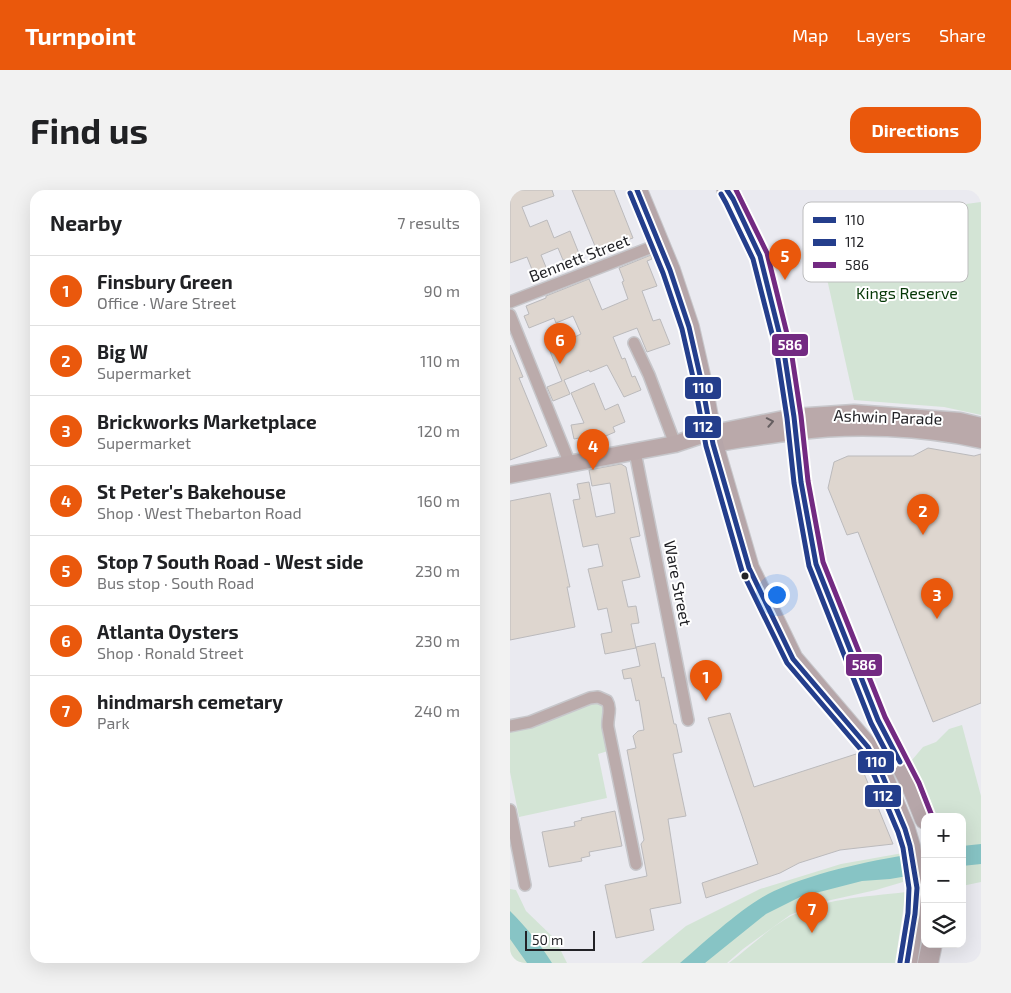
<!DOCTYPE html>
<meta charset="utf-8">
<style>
body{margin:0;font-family:"Exo 2",sans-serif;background:#f2f2f2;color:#202124}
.controls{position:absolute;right:15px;bottom:15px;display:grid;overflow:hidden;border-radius:10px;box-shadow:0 5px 20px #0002}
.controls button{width:45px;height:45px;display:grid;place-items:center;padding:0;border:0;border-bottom:1px solid #e0e0e0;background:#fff;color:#202124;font:25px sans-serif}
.scale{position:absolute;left:15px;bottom:12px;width:70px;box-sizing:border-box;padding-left:5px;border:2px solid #222226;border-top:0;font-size:14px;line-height:18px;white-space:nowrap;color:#222226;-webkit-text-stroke:4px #fff;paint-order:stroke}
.you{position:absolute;left:266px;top:404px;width:18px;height:18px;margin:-12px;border:4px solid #fff;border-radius:50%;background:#1a73e8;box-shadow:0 0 0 8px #1a73e833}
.badge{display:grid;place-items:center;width:32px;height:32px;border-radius:50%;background:#ea580c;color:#fff;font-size:16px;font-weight:700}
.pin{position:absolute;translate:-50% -41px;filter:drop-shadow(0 1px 2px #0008)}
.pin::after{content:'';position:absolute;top:26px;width:18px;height:15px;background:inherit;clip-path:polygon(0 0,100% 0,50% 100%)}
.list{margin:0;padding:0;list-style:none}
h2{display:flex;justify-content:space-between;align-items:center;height:65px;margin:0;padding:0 20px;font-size:21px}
h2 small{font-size:16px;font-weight:400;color:#757577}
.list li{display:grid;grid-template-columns:32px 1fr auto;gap:15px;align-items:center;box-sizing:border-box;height:70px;padding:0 20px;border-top:1px solid #e0e0e0}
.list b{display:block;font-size:19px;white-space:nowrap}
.list p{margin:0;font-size:16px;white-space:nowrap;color:#757577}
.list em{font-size:16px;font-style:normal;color:#757577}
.icon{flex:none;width:28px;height:28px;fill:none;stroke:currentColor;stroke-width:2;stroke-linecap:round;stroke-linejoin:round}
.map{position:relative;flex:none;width:471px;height:773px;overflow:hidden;border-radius:15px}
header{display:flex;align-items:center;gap:30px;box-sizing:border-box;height:70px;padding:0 25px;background:#ea580c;color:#fff}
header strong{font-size:24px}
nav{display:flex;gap:28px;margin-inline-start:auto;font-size:18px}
.intro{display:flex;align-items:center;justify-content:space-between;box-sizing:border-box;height:120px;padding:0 30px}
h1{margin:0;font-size:35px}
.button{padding:12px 22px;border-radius:15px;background:#ea580c;color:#fff;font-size:18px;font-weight:700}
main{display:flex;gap:30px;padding:0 30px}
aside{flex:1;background:#fff;border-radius:15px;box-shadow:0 5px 20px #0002}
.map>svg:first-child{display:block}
.green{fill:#d3e4d5}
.water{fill:#87c4c5}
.building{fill:#ded6cf;stroke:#bbbabc}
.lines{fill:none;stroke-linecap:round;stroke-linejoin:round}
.street-casing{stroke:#c7c7cb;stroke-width:14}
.secondary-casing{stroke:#c7c7cb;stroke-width:19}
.highway-casing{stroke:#c7c7cb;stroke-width:22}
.street{stroke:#bbabab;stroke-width:11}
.secondary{stroke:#baa9aa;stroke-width:16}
.highway{stroke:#b6a6a9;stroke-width:20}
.bus-1-casing{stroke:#fff;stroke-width:9}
.bus-2-casing{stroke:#fff;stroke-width:9}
.bus-3-casing{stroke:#fff;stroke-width:9}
.bus-1{stroke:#243e8c;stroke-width:5}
.bus-2{stroke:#243e8c;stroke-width:5}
.bus-3{stroke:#732a82;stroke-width:5}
.oneway{stroke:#665f61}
.bus-dot{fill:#222226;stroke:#fff;stroke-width:2}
.labels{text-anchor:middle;stroke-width:4;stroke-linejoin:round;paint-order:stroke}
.street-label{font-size:16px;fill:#222226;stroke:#fff}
.park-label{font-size:16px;fill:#043605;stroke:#fff}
.key{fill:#fff;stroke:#bdbdbe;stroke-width:1}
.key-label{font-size:14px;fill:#222226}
.line-badge{stroke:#fff;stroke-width:2}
.badge-label{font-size:14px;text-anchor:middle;font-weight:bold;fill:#fff}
</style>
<header>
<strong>Turnpoint</strong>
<nav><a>Map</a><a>Layers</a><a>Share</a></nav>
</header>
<div class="intro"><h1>Find us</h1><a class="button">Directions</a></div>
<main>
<aside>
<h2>Nearby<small>7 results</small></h2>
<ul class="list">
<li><span class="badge">1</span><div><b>Finsbury Green</b><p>Office · Ware Street</p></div><em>90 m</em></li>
<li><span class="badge">2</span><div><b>Big W</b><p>Supermarket</p></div><em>110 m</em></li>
<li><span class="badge">3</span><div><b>Brickworks Marketplace</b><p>Supermarket</p></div><em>120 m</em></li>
<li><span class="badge">4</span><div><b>St Peter's Bakehouse</b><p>Shop · West Thebarton Road</p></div><em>160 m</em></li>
<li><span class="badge">5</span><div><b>Stop 7 South Road - West side</b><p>Bus stop · South Road</p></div><em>230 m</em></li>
<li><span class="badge">6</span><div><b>Atlanta Oysters</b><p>Shop · Ronald Street</p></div><em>230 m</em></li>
<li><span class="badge">7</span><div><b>hindmarsh cemetary</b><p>Park</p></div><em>240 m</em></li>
</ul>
</aside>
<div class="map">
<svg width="471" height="773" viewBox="0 0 471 773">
<rect width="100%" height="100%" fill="#eaeaf0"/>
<!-- green -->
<path class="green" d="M471,12V225L434,217L344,210L307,44L426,18Z
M82,511L95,514L98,561L88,564L97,608L9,627L0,582V540Z
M452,535L471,606V692L452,696V627H425L404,579L402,570L413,557L426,552L439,539Z
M393,663L392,675L393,692L366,700L312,712L280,725L233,759L217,773H131L176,736L250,699L331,674Z
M0,699L6,700L16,721L45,749L57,773H0Z
M396,702L385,773H219C237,759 255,742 274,730C310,708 355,707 396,702Z"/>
<!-- water -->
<path class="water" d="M471,654V674L452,676V656Z
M415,662V683L380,689L352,691L290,707L256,724L195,773H170C196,751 234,715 264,701C311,680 364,670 415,662Z
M0,721C16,737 30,754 42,773H17L0,749Z"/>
<!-- building -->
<path class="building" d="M0,0H42L44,6L12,17L20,37L37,30L44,48L60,41L72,71L61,76L58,69L53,70L48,58L31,65L38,82L25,87L17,67L0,73Z
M62,0H104L123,48L87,61Z
M141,65L142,69L137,71L147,96L132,101L143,131L150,129L160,154L137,162L127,138L103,147L112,169L115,168L122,187L125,186L131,200L114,207L97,175L80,182L79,180L54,190L60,204L43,211L37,197L52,191L39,159L71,144L63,126L46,133L44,128L19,138L14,126L19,124L16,116L36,108V106L79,89L92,120L118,109L112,92L114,91L109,78Z
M0,155L13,187L9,188L37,256L0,270Z
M84,193L95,220L108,214L115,232L103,237L105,242L91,248L89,244L64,249L61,235L74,233L61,203Z
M418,258L464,266L471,264V513L423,532L348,342L337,345L318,298L324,272L338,266H403Z
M111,274L116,277L130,346L120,348L130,387L112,391L118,417L126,416L129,433L121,434L126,458L95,464L91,444L102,442L97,418L88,420L78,379L93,376L88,354L73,357L63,310L70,309L67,294L79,292L86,327L105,323L100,293L82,296L79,280Z
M40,303L59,393L60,397H57L65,437L0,450V311Z
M145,453L152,488L154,487L164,534H166L172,562L163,564L176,626L158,629L171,713L140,719L144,740L106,748L95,695L137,686L131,654L134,650L117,560L126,558L123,546L128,541L134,540L129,510L126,511L121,488L114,489L112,480L130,476L126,457Z
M220,523L244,597L346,564L383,654L330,660L289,673L270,683L196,708L192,693L248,674L232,626L198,528Z
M105,621L112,656L79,662L80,666L71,668L72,671L39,677L32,642L65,636L64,632L72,630L71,628Z"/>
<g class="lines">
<defs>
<path id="street" d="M0,112L150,54
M0,125L60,274
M124,153L139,185L165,254
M125,262L178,530
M0,536L20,532L80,508L88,507L97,511C102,519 97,528 98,537L126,674
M0,620L15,695"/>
<path id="secondary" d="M208,253C233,249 258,245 284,242C343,234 413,237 471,250
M0,285L165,254L189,246L284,227L344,223L450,231L471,236"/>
<path id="highway" d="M127,0L160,80L179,137L192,194L203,254L239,378L283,469L358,557L371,582L395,639L400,656L407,698L405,724L397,773
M217,0L223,9L250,66L274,162L284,227L291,292L306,374L368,530L402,596L415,629
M418,773L422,754"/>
</defs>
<!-- street casing -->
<use href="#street" class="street-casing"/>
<!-- secondary casing -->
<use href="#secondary" class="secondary-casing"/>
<!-- highway casing -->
<use href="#highway" class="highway-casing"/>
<!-- street -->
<use href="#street" class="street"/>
<!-- secondary -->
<use href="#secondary" class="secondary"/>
<!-- highway -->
<use href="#highway" class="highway"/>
<defs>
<path id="bus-1" d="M127,0L160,80L179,137L192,194L203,254L239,378L283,469L358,557L371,582L395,639L400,656L407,698L405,724L397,773
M217,0L223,9L250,66L274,162L284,227L291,292L306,374L368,530L390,572"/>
<path id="bus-2" d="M120,3L153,83L172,139L185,196L196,256L232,381L277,473L352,561L364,585L388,642L393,658L399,698L398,723L390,772
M211,4L216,13L243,69L267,163L277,228L284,293L299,376L361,533L383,575"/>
<path id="bus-3" d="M226,0L257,63L281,160L291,226L298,291L313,372L375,527L409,593L422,626"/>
</defs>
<!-- bus-1 casing -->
<use href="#bus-1" class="bus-1-casing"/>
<!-- bus-2 casing -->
<use href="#bus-2" class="bus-2-casing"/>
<!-- bus-3 casing -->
<use href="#bus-3" class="bus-3-casing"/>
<!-- bus-1 -->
<use href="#bus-1" class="bus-1"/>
<!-- bus-2 -->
<use href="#bus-2" class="bus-2"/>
<!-- bus-3 -->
<use href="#bus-3" class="bus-3"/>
</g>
<!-- one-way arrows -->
<defs><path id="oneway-chevron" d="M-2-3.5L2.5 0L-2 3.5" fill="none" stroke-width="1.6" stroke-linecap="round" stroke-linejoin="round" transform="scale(1.25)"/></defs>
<use class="oneway" href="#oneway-chevron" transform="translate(260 232) rotate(-11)"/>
<!-- markers -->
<circle class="bus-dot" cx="235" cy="386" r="4.5"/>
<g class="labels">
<!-- street labels -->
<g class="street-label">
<text transform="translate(69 68) rotate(-21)" y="6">Bennett Street</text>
<text transform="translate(378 227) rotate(2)" y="6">Ashwin Parade</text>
<text transform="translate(168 393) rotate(79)" y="6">Ware Street</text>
</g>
<!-- park labels -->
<g class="park-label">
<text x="397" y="109">Kings Reserve</text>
</g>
</g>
<!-- legend -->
<rect x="293" y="12" width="165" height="80" rx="8" class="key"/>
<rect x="303" y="27" width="23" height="6" fill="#243e8c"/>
<rect x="303" y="49" width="23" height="7" fill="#243e8c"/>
<rect x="303" y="72" width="23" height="6" fill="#732a82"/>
<g class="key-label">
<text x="335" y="35">110</text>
<text x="335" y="57">112</text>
<text x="335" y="80">586</text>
</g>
<g class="line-badge">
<rect x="261" y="143" width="38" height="24" rx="5" fill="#732a82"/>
<rect x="174" y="186" width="38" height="24" rx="5" fill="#243e8c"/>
<rect x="174" y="225" width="38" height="24" rx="5" fill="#243e8c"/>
<rect x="335" y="463" width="38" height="24" rx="5" fill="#732a82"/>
<rect x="347" y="560" width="38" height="24" rx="5" fill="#243e8c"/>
<rect x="354" y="594" width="38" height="24" rx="5" fill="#243e8c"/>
</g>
<g class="badge-label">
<text x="280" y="160">586</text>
<text x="193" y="203">110</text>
<text x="193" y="242">112</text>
<text x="354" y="480">586</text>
<text x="366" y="577">110</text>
<text x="373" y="611">112</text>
</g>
</svg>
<div class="controls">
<button>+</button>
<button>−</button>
<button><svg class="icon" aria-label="layers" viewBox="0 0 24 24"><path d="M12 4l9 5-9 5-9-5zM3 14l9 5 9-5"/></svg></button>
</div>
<div class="scale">50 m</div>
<div class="you"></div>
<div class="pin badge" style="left:196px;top:511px">1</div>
<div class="pin badge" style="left:413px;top:345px">2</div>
<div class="pin badge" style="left:427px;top:429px">3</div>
<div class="pin badge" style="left:83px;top:280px">4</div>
<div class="pin badge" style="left:275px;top:90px">5</div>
<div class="pin badge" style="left:50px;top:174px">6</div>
<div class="pin badge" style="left:302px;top:743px">7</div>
</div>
</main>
